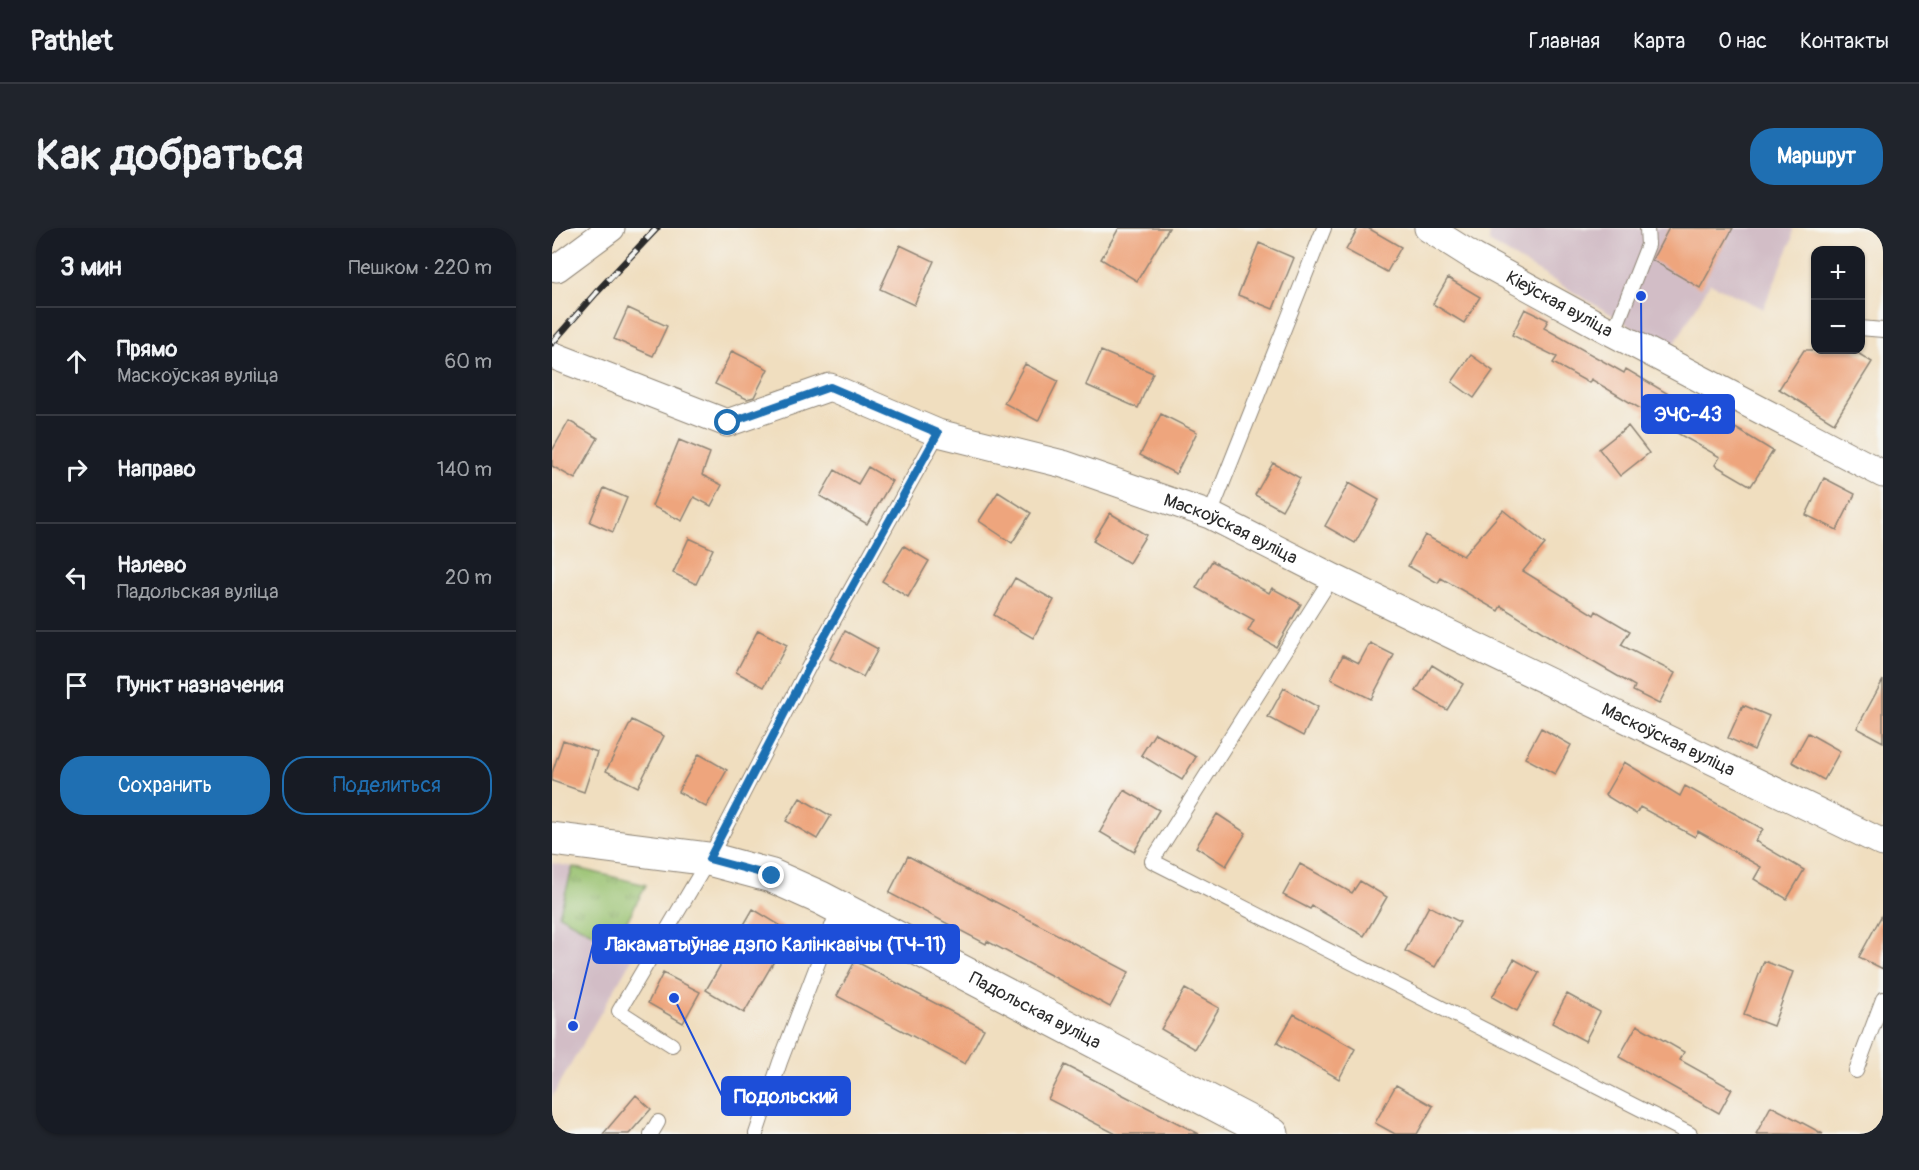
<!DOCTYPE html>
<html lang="ru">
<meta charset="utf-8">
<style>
body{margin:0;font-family:Pangolin,sans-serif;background:#20242c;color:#f1f3f6}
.controls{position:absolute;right:18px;top:18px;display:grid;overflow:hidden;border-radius:12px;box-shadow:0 2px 4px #0004}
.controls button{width:54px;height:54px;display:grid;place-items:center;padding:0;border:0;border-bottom:2px solid #363941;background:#171b24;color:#f1f3f6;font:30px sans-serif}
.stop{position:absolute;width:18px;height:18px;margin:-14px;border:4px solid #1f6fb2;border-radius:50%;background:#fff}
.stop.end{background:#1f6fb2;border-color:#fff;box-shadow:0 2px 6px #0008}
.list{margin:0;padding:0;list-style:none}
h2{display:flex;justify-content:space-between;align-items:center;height:78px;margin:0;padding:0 24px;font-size:26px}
h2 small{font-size:20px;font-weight:400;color:#9ea1a6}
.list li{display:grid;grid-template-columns:39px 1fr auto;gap:18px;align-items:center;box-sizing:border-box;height:108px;padding:0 24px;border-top:2px solid #363941}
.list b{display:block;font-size:22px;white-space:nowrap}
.list p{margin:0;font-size:20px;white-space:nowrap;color:#9ea1a6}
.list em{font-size:20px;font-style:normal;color:#9ea1a6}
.actions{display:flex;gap:12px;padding:18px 24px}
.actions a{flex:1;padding:14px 0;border:2px solid #1f6fb2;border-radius:24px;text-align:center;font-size:21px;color:#1f6fb2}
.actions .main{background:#1f6fb2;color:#fff}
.icon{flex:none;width:33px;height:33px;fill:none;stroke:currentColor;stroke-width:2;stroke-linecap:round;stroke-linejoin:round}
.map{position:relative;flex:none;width:1331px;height:906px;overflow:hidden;border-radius:24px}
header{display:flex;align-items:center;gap:36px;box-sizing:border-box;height:84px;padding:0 30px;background:#171b24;border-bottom:2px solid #363941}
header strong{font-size:28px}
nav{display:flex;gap:33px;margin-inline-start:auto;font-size:21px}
.intro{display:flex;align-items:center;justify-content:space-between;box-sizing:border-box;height:144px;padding:0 36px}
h1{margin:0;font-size:42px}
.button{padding:15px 27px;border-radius:24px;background:#1f6fb2;color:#fff;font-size:21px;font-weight:700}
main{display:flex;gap:36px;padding:0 36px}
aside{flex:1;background:#171b24;border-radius:24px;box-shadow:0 2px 4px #0004}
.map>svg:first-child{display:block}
.industrial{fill:#d2bdc6}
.park{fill:url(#park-tufts);stroke:#62764c;stroke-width:1.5}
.building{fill:#eea57d}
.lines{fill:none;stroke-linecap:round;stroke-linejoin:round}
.lane-casing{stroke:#8e8475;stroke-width:16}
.street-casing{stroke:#8e8475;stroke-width:29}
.secondary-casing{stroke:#8e8475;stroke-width:35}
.lane{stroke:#fff;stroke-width:14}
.street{stroke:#fff;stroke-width:27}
.secondary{stroke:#fff;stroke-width:33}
.rail-casing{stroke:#2b2b2b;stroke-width:7}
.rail{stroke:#f6f6f2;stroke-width:4.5;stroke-dasharray:14;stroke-linecap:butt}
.route{stroke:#1f6fb2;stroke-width:8}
.labels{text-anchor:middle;stroke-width:4.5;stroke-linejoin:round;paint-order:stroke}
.street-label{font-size:18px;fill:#2b2b2b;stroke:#f6f6f2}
.leader{fill:none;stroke:#1d4ed8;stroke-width:2}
.callout-dot{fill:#1d4ed8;stroke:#f6f6f2;stroke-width:2}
.callout{fill:#1d4ed8;stroke:#1d4ed8;stroke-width:2}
.callout-label{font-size:20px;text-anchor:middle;font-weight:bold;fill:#fff}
</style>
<header>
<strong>Pathlet</strong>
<nav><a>Главная</a><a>Карта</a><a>О нас</a><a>Контакты</a></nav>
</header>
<div class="intro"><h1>Как добраться</h1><a class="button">Маршрут</a></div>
<main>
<aside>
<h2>3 мин<small>Пешком · 220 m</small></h2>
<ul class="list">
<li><svg class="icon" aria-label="ahead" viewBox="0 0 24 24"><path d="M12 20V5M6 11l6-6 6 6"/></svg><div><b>Прямо</b><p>Маскоўская вуліца</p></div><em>60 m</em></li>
<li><svg class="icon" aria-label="right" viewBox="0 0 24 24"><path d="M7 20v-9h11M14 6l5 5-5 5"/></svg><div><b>Направо</b></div><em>140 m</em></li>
<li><svg class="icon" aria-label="left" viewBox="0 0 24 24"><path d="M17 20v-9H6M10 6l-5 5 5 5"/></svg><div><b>Налево</b><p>Падольская вуліца</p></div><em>20 m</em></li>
<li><svg class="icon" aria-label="arrive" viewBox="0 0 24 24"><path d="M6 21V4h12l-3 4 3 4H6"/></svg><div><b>Пункт назначения</b></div></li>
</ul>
<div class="actions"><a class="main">Сохранить</a><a>Поделиться</a></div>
</aside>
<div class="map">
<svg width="1331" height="906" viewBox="0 0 1331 906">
<defs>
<pattern id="park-tufts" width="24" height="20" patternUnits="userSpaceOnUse" patternTransform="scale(1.5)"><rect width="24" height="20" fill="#98c16e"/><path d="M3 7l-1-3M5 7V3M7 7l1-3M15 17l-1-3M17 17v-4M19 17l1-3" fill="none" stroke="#7c9d5b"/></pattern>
</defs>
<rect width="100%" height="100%" fill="#f6f6f2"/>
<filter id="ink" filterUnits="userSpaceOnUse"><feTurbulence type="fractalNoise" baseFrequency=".0167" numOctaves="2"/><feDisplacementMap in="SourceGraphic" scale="12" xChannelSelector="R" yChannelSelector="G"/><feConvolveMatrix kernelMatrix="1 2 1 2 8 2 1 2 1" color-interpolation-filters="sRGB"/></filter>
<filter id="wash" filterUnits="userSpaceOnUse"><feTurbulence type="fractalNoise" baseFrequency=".008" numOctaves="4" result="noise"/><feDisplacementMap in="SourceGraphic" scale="24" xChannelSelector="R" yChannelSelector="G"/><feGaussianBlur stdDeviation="1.35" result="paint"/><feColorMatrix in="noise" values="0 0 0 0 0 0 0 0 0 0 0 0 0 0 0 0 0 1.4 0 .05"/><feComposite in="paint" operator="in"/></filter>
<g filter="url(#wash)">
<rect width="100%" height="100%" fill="#f0debf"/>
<!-- industrial -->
<path class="industrial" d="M938,0H1241L1240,12L1211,81L1158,55L1119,122L937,14Z
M0,635L21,639L7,687L82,727L0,869Z"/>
<!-- park -->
<path class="park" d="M21,639L94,657L62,717L7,687Z"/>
<g id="blocks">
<!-- building -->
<path class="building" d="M567,0H617L585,53L549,31Z
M806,0H816L849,19L835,44L794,22Z
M1117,0H1181L1148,60L1100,32Z
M707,15L742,30L721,81L686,67Z
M348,17L382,33L362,77L328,61Z
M896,50L928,69L912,95L881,76Z
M76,80L115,98L101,128L62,111Z
M973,81L996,92L992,100L1072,145L1074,141L1133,176L1134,174L1185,201L1221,223L1199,258L1163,237L1168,229L1091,186L1094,184L1039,151L1037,155L1001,135L1005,129L960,107Z
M1252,122H1301L1320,134L1282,195L1227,161Z
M180,123L216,141L202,169L195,171L163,156Z
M549,123L601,145L586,180L534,157Z
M919,127L941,143L922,170L900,154Z
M473,136L506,153L486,193L452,175Z
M609,186L645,204L624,246L588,227Z
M17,193L46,210L23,251L0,238V223Z
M1076,198L1097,225L1068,248L1047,221Z
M127,212L158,225L150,247L170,257L159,278L142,269L130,293L100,278Z
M721,235L748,250L730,282L703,267Z
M316,239L340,253L315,296L268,268L283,242L306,256Z
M1272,250L1303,266L1285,302L1254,287Z
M797,255L827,272L803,315L773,298Z
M52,260L75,270L61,304L38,294Z
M446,264L479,285L460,315L427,293Z
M951,282L993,316L971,343L1042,387L1044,383L1078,403L1069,417L1123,445L1107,476L1081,463L1083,458L1003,412L949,378L946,383L889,350L886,355L856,338L873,307L911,328Z
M558,285L594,307L577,335L541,313Z
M137,310L161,321L144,356L121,345Z
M352,318L377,333L356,369L330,353Z
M660,333L717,365L720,360L749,376L724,419L696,403L702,392L644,360Z
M463,350L502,372L481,410L442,387Z
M206,402L235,417L212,459L184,444Z
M293,403L326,421L311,449L278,431Z
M818,415L842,427L819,471L779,451L791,427L807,435Z
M880,437L911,456L895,482L864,463Z
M1331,452V514L1305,500Z
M732,460L766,479L751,508L716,489Z
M1191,477L1217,488L1202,522L1176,510Z
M80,492L112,508L86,559L54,543Z
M989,500L1019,517L1003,546L973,530Z
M603,505L644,529L630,552L589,527Z
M1256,505L1288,523L1272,552L1240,534Z
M11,512L45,524L32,564L0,553V545Z
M147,526L175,542L154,579L126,564Z
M1072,534L1128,568L1133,558L1211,601L1203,613L1252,642L1235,671L1202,651L1209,639L1146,603L1143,609L1088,579L1084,586L1053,567Z
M572,562L607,582L582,624L548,604Z
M248,570L279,588L265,611L234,593Z
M665,586L694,605L674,638L644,619Z
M356,628L577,744L558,779L435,713L434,716L337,665Z
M748,636L800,665L808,653L835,669L812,708L760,678L758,681L731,667Z
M877,678L908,694L883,739L853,723Z
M201,681L239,704L192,785L154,762Z
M1331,685V741L1307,729Z
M962,731L987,745L965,783L940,769Z
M303,733L432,801L413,836L285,768Z
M1212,733L1241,744L1221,798L1192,787Z
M111,745L148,764L131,795L96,775Z
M633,761L667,780L643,821L609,801Z
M1015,766L1048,784L1033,813L1000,795Z
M742,786L803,821L787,851L725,815Z
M1085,797L1132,824L1128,832L1180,861L1167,885L1067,829Z
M513,837L647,906H564L496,871Z
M844,857L881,878L865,906H843L823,895Z
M84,867L99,881L77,906H51Z
M1219,878L1271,906H1204Z"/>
</g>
</g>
<g filter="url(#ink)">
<use href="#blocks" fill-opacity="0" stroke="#8e8475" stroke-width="1.5"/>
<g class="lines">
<defs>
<path id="lane" d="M1308,100L1331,102
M1059,104L1067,91L1096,17L1095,0
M658,287L772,0
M780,349L600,633L1138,906
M120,817L67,783L157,631L268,417L386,205
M1304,843L1331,771
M99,906L106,894
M204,906L228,834L287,680"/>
<g id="street">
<path id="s1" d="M876,0L922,29L1059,104L1331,246"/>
<path d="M0,39L5,40L59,0"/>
<path id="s2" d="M0,127L175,195L278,159L386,205L511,236L658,287L780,349L1331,615"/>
</g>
<g id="secondary">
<path id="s3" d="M0,611L157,631L220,648L269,670L720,906"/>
</g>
</defs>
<!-- lane casing -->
<use href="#lane" class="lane-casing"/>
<!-- street casing -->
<use href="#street" class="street-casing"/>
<!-- secondary casing -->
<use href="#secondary" class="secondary-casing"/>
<!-- lane -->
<use href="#lane" class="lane"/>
<!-- street -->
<use href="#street" class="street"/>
<!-- secondary -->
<use href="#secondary" class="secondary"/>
<defs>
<path id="rail" d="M0,115L44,65L105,0"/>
</defs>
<!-- rail casing -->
<use href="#rail" class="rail-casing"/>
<!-- rail -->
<use href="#rail" class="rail"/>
</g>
</g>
<g class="lines" filter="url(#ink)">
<!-- route -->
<path class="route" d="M176,195L278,159L386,205L268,417L157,631L220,648"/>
</g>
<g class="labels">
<!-- street labels -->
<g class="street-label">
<text dy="6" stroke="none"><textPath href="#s1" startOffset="152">Кіеўская вуліца</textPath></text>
<text dy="6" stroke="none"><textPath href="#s2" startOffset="723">Маскоўская вуліца</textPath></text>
<text dy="6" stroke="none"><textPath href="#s2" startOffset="1209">Маскоўская вуліца</textPath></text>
<text dy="6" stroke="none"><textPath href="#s3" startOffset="519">Падольская вуліца</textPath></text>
</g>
</g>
<!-- callouts -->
<path class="leader" d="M1089 68L1090 186M21 798L41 716M122 770L170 868"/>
<g class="callout-dot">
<circle cx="1089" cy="68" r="6"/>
<circle cx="21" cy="798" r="6"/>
<circle cx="122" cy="770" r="6"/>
</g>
<g class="callout">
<rect x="1090" y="167" width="92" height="38" rx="6"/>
<rect x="41" y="697" width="366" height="38" rx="6"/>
<rect x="170" y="849" width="128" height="38" rx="6"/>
</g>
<g class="callout-label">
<text x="1136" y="193">ЭЧС-43</text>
<text x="224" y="723">Лакаматыўнае дэпо Калінкавічы (ТЧ-11)</text>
<text x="234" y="875">Подольский</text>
</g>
</svg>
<div class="controls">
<button>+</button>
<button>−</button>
</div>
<div class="stop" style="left:176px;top:195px"></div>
<div class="stop end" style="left:220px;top:648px"></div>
</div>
</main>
